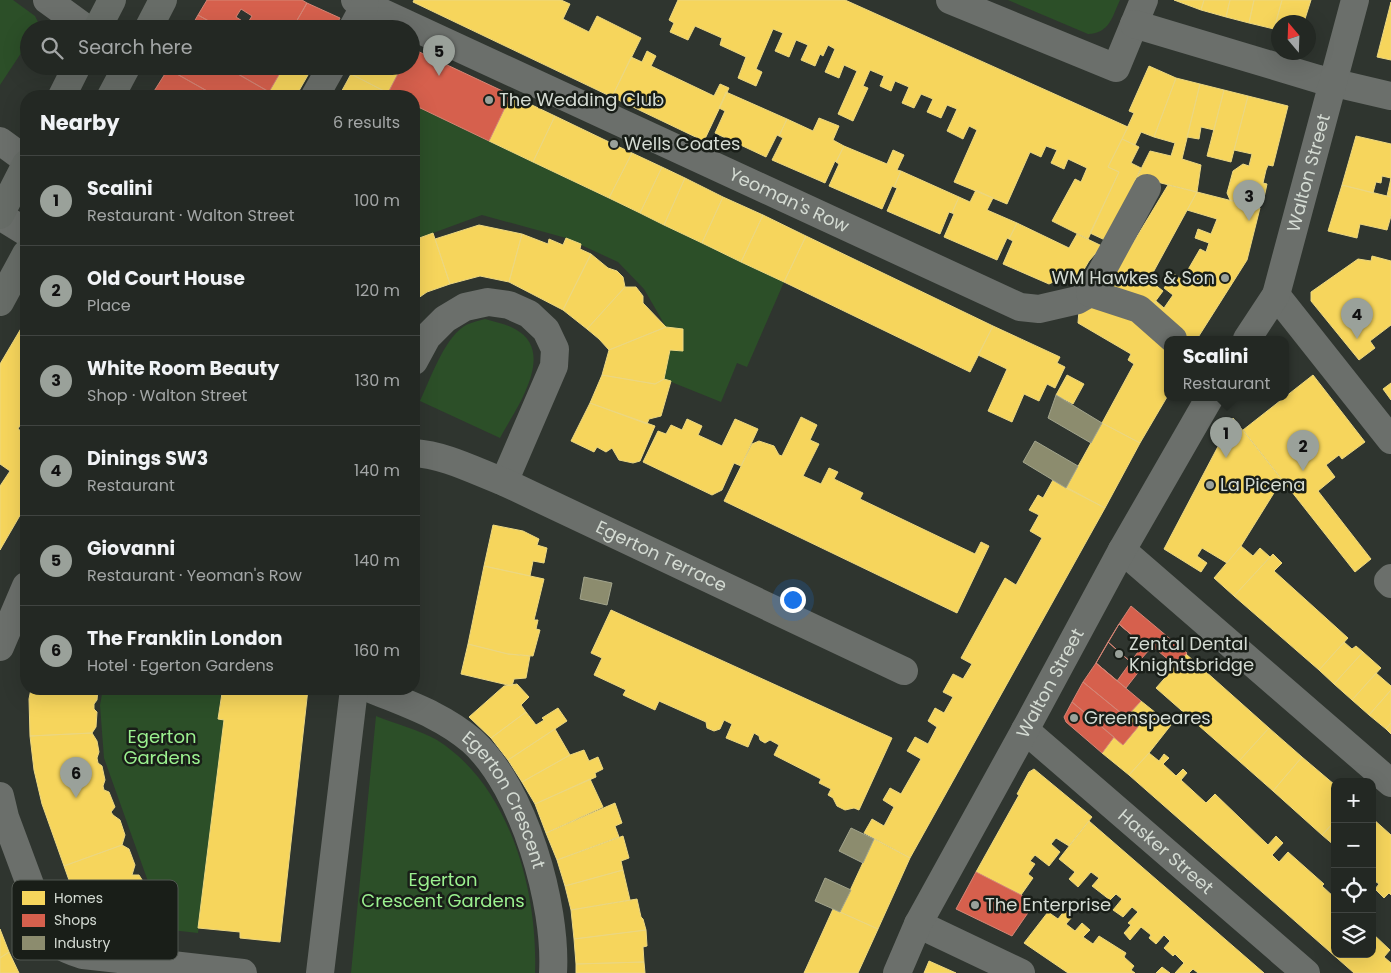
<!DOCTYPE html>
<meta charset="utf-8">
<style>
body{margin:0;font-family:Poppins,sans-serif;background:#2b302b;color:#f1f3f6}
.controls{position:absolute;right:15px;bottom:15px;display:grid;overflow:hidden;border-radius:10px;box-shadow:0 5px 20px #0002}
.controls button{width:45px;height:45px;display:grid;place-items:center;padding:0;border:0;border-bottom:1px solid #404441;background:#232823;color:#f1f3f6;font:25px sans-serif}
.compass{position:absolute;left:1271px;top:15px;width:45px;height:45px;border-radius:50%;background:#232823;box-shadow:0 5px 20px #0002;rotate:341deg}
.you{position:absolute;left:792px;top:599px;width:18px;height:18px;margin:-12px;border:4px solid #fff;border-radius:50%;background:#1a73e8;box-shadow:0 0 0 8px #1a73e833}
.badge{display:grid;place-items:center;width:32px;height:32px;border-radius:50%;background:#9aa19a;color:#111;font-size:16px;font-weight:700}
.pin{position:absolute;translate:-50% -41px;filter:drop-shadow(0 1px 2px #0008)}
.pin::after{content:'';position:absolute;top:26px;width:18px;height:15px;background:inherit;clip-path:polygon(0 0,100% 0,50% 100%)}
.popup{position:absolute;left:1164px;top:336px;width:125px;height:65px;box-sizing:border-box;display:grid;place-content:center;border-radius:10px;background:#232823;filter:drop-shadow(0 1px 4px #0005);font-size:16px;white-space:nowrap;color:#a3a6a6}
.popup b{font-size:19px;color:#f1f3f6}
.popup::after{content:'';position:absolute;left:50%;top:100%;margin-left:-10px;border:10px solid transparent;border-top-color:#232823}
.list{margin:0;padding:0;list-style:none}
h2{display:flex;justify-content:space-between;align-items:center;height:65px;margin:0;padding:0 20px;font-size:21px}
h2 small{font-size:16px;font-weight:400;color:#a3a6a6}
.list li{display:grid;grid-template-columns:32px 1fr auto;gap:15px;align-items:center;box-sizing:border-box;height:90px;padding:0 20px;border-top:1px solid #404441}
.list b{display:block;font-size:19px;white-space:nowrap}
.list p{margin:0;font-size:16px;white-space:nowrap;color:#a3a6a6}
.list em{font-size:16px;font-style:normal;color:#a3a6a6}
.icon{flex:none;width:28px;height:28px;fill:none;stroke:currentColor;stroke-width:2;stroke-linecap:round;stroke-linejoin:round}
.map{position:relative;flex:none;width:1391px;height:973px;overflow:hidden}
.search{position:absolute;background:#232823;box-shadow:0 5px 20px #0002;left:20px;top:20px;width:400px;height:55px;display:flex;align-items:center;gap:12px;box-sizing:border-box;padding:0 18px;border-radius:28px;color:#a3a6a6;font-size:19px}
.panel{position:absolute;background:#232823;box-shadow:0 5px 20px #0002;left:20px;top:90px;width:400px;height:605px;border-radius:20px}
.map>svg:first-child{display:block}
.green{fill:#2c4f28}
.homes{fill:#f6d55c;stroke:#ecd780}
.shops{fill:#d6604d;stroke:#d58575;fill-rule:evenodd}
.industry{fill:#8c8c6e;stroke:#a2a48c}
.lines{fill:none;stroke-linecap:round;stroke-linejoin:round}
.minor{stroke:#6b6f6b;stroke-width:28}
.highway{stroke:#676c67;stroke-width:28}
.poi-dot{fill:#9aa19a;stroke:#191e18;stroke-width:2}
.labels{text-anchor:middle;stroke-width:5;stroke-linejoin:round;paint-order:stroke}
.poi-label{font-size:18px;fill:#d4dbd3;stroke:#191e18;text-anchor:start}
.street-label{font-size:18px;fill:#d4dbd3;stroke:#191e18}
.park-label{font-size:18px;fill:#9bf18f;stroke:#191e18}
.key{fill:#191e18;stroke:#515750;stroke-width:1}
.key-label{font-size:14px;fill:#d4dbd3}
</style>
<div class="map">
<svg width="1391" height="973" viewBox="0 0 1391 973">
<rect width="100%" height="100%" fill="#2f352f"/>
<!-- green -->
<path class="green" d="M0,0H13L35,16L38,22L37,29H29V41L0,85Z
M1008,0H1120C1112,17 1110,33 1088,34Z
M414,105L784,282L747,367L737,363L721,402L664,379L670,350L683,329L666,327L644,289L618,262L566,238L482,215L414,240Z
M485,319C495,322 506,324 515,329C558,352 515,410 500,438L420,401C430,380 443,341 463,327C469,323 478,321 485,319Z
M103,689H228V692L221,693L218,719L224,720L198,933L144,927L150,887L104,758L100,705Z
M376,716C393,723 422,731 437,740C510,786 538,891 535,973H351Z"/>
<!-- homes -->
<path class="homes" d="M414,0H561L570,4L563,19L589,32L597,16L641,38L612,97L413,2Z
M678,0H845L1128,127L1108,167L1119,172L1088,239L1052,221L1075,179L1081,182L1087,168L1068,159L1064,169L1051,163L1057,150L1046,146L1041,157L1030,152L1007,204L954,182L977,130L969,126L963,139L947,131L957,109L947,105L941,118L927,112L933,99L921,94L914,108L902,103L909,87L895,81L891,91L880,86L884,76L870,70L863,86L868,88L853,121L838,114L857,71L844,65L839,78L825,72L835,49L828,45L823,56L820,54L815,66L801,60L808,45L796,40L789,57L775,51L783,33L773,29L756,69L762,72L756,86L738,78L746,57L720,45L722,38L695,26L688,40L670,32L674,23L669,20Z
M1174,0H1204L1201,10Z
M1204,0H1230L1226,17L1201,10Z
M1230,0H1254L1249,23L1226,17Z
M1254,0H1282L1274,29L1249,23Z
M1282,0H1311L1304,22H1278V31L1274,29Z
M1391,2V60L1377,57Z
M647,51L656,56L651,66L714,96L720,84L729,88L704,141L612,97L631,57L642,62Z
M284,66H292L308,75L296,96H277L269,92Z
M292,66H312L308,75Z
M355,66H402L388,93L351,74Z
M1149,66L1176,78L1154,137L1141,132L1135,145L1122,139L1134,113L1129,111Z
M351,74L388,93L386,96H339Z
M1176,78L1200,84L1182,159L1201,165L1197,192L1137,177L1150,151L1171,156L1175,143L1154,137Z
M1200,84L1224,90L1214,130L1201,127L1199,139L1187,137Z
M1224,90L1248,96L1231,162L1207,156Z
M726,92L787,119L779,136L777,135L766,157L715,133L725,111L719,108Z
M511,95L555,116L533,162L489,141Z
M1248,96L1288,106L1273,166L1268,165L1266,170L1263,183L1267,184L1264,198L1260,197L1257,207L1230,200L1227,193L1233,171L1243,164L1249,166L1252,154L1234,150Z
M555,116L632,153L609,198L533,162Z
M819,118L839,126L833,140L844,146L836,162L835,161L825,183L772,160L783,138L779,136L787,119L813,131Z
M1356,136L1391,144V197L1387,196L1391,178L1382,176L1381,183L1376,182L1373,193L1342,185Z
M1122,139L1139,147L1131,163L1141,168L1107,241L1090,233L1119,172L1108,167Z
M844,146L887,164L893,150L904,155L897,170L901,171L894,187L892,186L882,209L829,186L839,164L836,162Z
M632,153L662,167L640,213L609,198Z
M662,167L685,178L664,225L640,213Z
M901,171L959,197L952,213L949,212L940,234L887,211L897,188L894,187Z
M685,178L723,197L702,243L664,225Z
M1168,185L1197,192L1149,280L1163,291L1149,310L1104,291Z
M1342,185L1391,197V216L1387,230L1360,224L1357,238L1328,231Z
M976,190L993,198L987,210L1017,223L1009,239L1007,238L997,260L944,237L954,214L952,213L959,197L970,202Z
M1197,192L1260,208L1247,260L1197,339H1181L1149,310L1156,301L1164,308L1173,295L1164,288L1174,274L1182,280L1200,249L1206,252L1209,243L1195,238L1198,229L1211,234L1217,219L1187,210Z
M723,197L763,215L741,262L702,243Z
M763,215L806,236L784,282L741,262Z
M1017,223L1069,248L1077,234L1102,246L1089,261L1076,283L1062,276L1060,279L1049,284L1003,264L1013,241L1009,239Z
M479,225L522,234L509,282L480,276L450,284L435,239Z
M433,233L450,284L427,292L414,301V240Z
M522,234L548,244L549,239L563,245L566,238L581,244L580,249L591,254L563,310L509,282Z
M806,236L993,326L970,372L784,282Z
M591,254L608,268L617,271L623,277L625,287L587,329L563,310Z
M1372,256L1391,261V325L1370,341L1375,348L1359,360L1311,301V292L1358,259L1371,261Z
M625,287H636L643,296V303L666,327L609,350L599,339L587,329Z
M1099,304L1119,307L1167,349V397L1140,443L1102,423L1134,364L1128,360L1131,354L1078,323L1079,310Z
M26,320V419L24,418L18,429L26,434V505L0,550V486L10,471L0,464V364Z
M993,326L1060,357L1057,363L1065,367L1055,388L1047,384L1039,401L1024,394L1012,422L988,411L1007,369L978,355Z
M666,327L683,329V351L670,350L664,379L655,384L602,375L609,350Z
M602,375L655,384L664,379L671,381L661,416L649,419L647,424L590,403Z
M1067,375L1084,384L1073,404L1056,395Z
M1313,375L1365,442L1342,459L1339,455L1326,465L1335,477L1318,491L1371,559L1355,572L1243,430Z
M1391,383V400L1383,389Z
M590,403L655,426L640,461L633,463L619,460L612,448L606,452L597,447L594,452L571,441Z
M801,417L817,425L810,440L819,444L803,476L821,484L829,468L838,472L834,479L863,493L860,499L975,554L981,542L989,546L957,613L724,501L752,444L759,441L774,446L779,455L782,456Z
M1233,418L1282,480L1241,546L1227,563L1202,548L1197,556L1207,563L1201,572L1164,549Z
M687,419L702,426L698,435L722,446L735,419L758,429L741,466L734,463L722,490L712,495L643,462L658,431L666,434L671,425L682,430Z
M1102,423L1140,443L1105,508L1066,488Z
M1053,480L1105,508L910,858L864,833L872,819L884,826L894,807L883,800L890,788L901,794L921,759L907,751L915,737L928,744L937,727L928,721L935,708L944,713L953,697L943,692L953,674L963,679L972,664L961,658L1005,578L1016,585L1042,538L1030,531L1039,515L1029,510L1038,495L1043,498Z
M493,525L523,531L539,539L537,545L547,548L544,563L533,561L530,576L484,566Z
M1241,546L1253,556L1260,548L1270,557L1234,596L1214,578Z
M1273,554L1282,563L1274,571L1348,638L1319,670L1234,596Z
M484,566L544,579L534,620H538L536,629L540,630L533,656L508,654L468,644Z
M611,610L892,738L859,810L854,808L845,810L837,806L833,798L828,795L831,789L819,783L821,779L774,755L779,745L770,740L765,743L760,740L759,736L754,733L748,747L726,738L732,724L724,720L720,729L714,731L707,728L706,722L659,701L655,710L623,695L626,690L594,675L602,658L591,653Z
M1344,642L1352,649L1356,646L1363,652L1334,684L1319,670Z
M468,644L508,654L530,656L526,678L514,679L512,686L461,674Z
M1363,652L1381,668L1352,700L1334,684Z
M1186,654L1269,728L1239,761L1156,688Z
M1376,673L1391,686V690L1369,715L1352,700Z
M517,684L529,697L521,705L526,712L491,738L469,717L504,686Z
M31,689H98L97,700L94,704V709L97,712L96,727L92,733L30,736L29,699Z
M228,689H308L280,942L240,938V932L198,928L224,720L218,719L222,693L228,692Z
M1391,690V723L1386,729L1369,715Z
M1141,701L1171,725L1149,753L1129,775L1102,753L1114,737L1123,745L1138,727L1126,717Z
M558,708L567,721L508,760L491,738L526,712L536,725L544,720L542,718Z
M1391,723V734L1386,729Z
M1269,728L1302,757L1273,791L1239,761Z
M555,729L570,755L522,782L508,760Z
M92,733L97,741L99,752L97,758L98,763L102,766L105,780L103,786L104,790L109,792L115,807L111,812L113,815L120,820L125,835L122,845L64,866L42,804L34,770L30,736Z
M584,750L589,761L598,757L603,769L595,773L596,777L535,804L522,782L570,755Z
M1149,753L1159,761L1164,754L1169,758L1163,764L1176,776L1183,769L1187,773L1181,780L1206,803L1215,794L1268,845L1276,836L1283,843L1272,855L1279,862L1288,852L1324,884L1322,886L1335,898L1333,902L1335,904V954H1372V933L1390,950L1384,957L1391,963V973H1354L1129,775Z
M1302,757L1335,785V821L1322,835L1273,791Z
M1034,769L1092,817L1069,846L1056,838L1051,844L1060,852L1049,866L1035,855L1030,861L1035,864L1028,874L1033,878L1021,895L976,872L1019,795L1017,794L1029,772Z
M590,779L603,807L546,833L535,804Z
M615,803L622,823L615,826L619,837L557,860L546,833Z
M1372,818L1391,835V895L1389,893L1384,898L1375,889L1379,884L1372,879Z
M1089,821L1264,973H1198L1193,969L1189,973H1175L1184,963L1175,954L1173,956L1164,948L1170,941L1164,935L1156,944L1149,938L1151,935L1141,927L1130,940L1124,933L1131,925L1128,923L1138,912L1132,907L1123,917L1113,910L1122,899L1116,894L1110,900L1092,886L1099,878L1091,872L1078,887L1069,879L1075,872L1059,859Z
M1335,821V846L1322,835Z
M623,836L629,858L621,861L623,870L565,886L557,860Z
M874,839L910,858L878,929L840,912Z
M122,845L129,849L135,865L132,875H139L148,889L147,908L140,913L138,920L131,919L130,926L109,923V918L81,914L64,866Z
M623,870L630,900L571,910L565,886Z
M637,899L641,917L643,919L646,930L574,939L571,910Z
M833,909L878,929L858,973H804Z
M1065,910L1072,917L1066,924L1075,931L1082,923L1090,930L1083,937L1093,944L1099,936L1126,953L1124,957L1134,966L1131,970L1135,973H1068L1024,943L1048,912L1058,919Z
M0,929L9,952L0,958Z
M646,930L647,946L643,947L644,962L576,964L574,939Z
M9,952L19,973H0V958Z
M929,961L956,973H924Z
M644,962L645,973H576V964Z
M1162,967L1170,973H1156Z"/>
<!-- shops -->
<path class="shops" d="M207,0H302L307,3L292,29L282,24L280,29H223L198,15ZM241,9L252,16L247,24L236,17Z
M307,3L340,18L334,29H292Z
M198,15L223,29H190Z
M411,48L511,95L489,141L414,105V96H395L388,93L402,66H411Z
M169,66H224L273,94L271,96H216L168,69Z
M224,66H284L269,92Z
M168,69L216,96H151Z
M1131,606L1187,653L1176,666L1152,646L1149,650L1119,624Z
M1119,624L1149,650L1135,666L1108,642Z
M1119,624L1143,645L1117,681L1096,663Z
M1108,642L1140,670L1126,688L1096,663Z
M1096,663L1141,701L1126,717L1083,682Z
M1083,682L1138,727L1123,745L1072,702Z
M1072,702L1114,737L1102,753L1066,722L1064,717Z
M976,872L1021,895L1034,904L1012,936L956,909Z"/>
<!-- industry -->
<path class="industry" d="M1056,395L1102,423L1091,443L1048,418Z
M1035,441L1078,466L1066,488L1023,462Z
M584,577L612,583L607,605L580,599Z
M851,828L874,839L863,863L839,851Z
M825,878L851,890L840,912L815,901Z"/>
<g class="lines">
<!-- minor -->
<g class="minor">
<path d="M47,0L87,29"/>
<path id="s1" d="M355,0L1020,307L1039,309L1078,300L1090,293"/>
<path d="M950,0L1116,68L1144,0"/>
<path d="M1134,24L1318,79L1391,96"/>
<path d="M352,29L365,5"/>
<path d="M315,96L332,66"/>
<path d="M0,141L26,160"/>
<path d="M0,216L26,232"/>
<path d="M1090,293L1147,188"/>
<path d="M1090,293L1139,309L1173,339"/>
<path d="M1276,295L1391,440"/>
<path id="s2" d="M1247,339L1276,295L1355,0"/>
<path d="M414,361L427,337L445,319L465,307L488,302L509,305L529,314L546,330L555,349L554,366L504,482"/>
<path id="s3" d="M414,453C445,455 475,471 504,482L904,671"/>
<path d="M1122,550L1391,783"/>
<path d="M1391,578L1388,581L1391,584"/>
<path d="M0,647L26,586"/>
<path id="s4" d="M371,689C407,704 442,715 472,741C524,788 557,905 553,973"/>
<path id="s5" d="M1025,730L1306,973"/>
<path d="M0,796L5,817L44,922C54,944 60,948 83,955L243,973"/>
<path d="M918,924L1021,973"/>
<path d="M320,973L354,689"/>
<path id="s6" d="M897,973L918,924L1025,730L1122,550L1210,397"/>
</g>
<!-- highway -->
<path class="highway" d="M97,29L112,0
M148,29L163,0
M62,96L77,66
M111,96L127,66
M0,215L26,164
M0,302L26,254"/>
</g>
<!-- markers -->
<g class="poi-dot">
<circle cx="489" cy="100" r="5"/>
<circle cx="614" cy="144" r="5"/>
<circle cx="1225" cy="278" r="5"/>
<circle cx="1210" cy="485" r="5"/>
<circle cx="1119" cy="654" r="5"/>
<circle cx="1074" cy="718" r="5"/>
<circle cx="975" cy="905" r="5"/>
</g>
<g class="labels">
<!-- poi labels -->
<g class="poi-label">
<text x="499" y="106">The Wedding Club</text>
<text x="624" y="150">Wells Coates</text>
<text x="1215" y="284" text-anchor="end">WM Hawkes &amp; Son</text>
<text x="1220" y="491">La Picena</text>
<text x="1129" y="650">Zental Dental<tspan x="1129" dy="21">Knightsbridge</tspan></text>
<text x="1084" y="724">Greenspeares</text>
<text x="985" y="911">The Enterprise</text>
</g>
<!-- street labels -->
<g class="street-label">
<text dy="6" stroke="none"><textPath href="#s2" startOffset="179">Walton Street</textPath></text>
<text dy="6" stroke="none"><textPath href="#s1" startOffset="478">Yeoman's Row</textPath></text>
<text dy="6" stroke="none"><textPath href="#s3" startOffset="269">Egerton Terrace</textPath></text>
<text dy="6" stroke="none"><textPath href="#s6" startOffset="328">Walton Street</textPath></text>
<text dy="6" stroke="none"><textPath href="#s4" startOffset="182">Egerton Crescent</textPath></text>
<text dy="6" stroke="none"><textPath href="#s5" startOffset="186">Hasker Street</textPath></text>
</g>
<!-- park labels -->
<g class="park-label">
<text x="162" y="743">Egerton<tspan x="162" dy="21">Gardens</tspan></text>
<text x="443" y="886">Egerton<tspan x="443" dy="21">Crescent Gardens</tspan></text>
</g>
</g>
<!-- legend -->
<rect x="12" y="880" width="166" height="80" rx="8" class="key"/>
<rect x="22" y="891" width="23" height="14" fill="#f6d55c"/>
<rect x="22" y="914" width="23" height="13" fill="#d6604d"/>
<rect x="22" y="936" width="23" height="14" fill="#8c8c6e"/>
<g class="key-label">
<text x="54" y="903">Homes</text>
<text x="54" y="925">Shops</text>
<text x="54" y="948">Industry</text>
</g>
</svg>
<div class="controls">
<button>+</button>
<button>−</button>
<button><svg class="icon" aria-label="locate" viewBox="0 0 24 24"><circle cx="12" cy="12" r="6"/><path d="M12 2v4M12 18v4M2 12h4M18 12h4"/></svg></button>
<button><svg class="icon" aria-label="layers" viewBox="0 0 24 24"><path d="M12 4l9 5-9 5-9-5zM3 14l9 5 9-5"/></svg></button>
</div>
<svg class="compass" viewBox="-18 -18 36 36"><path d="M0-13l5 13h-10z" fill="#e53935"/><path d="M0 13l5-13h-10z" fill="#a3a6a6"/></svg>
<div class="you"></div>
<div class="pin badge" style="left:1226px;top:458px">1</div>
<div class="popup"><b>Scalini</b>Restaurant</div>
<div class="pin badge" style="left:1303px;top:471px">2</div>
<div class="pin badge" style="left:1249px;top:221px">3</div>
<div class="pin badge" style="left:1357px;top:339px">4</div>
<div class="pin badge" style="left:439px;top:76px">5</div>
<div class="pin badge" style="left:76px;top:798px">6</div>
<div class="search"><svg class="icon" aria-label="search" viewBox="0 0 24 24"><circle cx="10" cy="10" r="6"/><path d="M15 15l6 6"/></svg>Search here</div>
<section class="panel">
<h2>Nearby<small>6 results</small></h2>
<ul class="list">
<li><span class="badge">1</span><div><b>Scalini</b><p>Restaurant · Walton Street</p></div><em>100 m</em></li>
<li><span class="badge">2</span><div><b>Old Court House</b><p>Place</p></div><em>120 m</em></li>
<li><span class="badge">3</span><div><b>White Room Beauty</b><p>Shop · Walton Street</p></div><em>130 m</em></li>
<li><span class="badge">4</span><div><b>Dinings SW3</b><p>Restaurant</p></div><em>140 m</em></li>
<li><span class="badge">5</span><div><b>Giovanni</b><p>Restaurant · Yeoman's Row</p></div><em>140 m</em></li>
<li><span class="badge">6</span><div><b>The Franklin London</b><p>Hotel · Egerton Gardens</p></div><em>160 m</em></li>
</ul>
</section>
</div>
